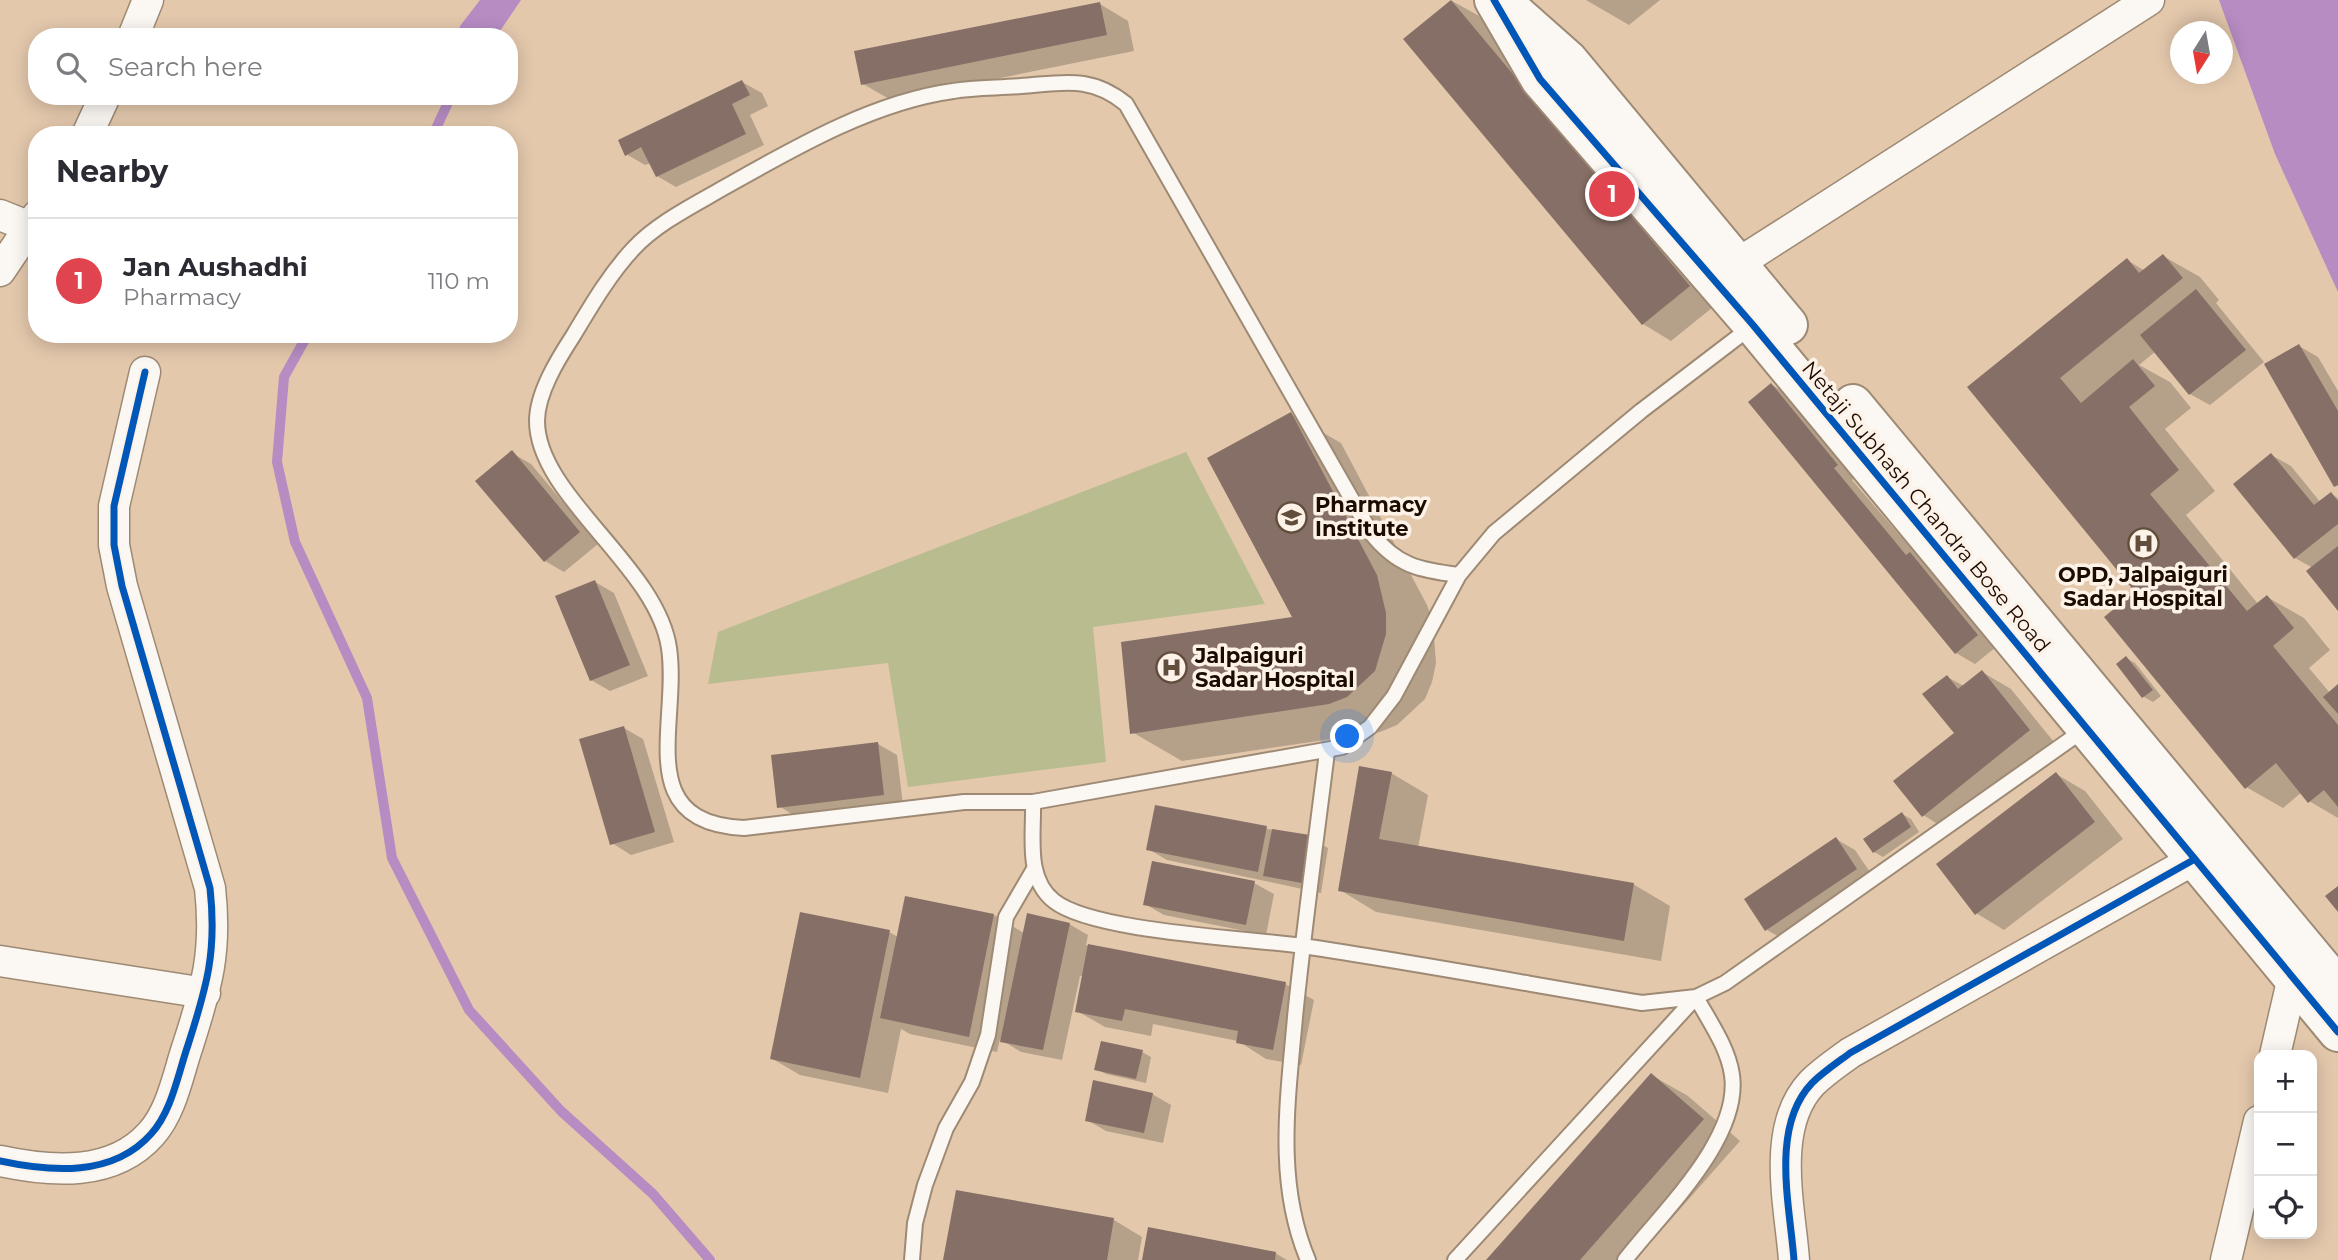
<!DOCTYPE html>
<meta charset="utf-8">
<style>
body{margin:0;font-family:Montserrat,sans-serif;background:#f7f7f7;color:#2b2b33}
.controls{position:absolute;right:21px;bottom:21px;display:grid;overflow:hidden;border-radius:14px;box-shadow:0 4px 18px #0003}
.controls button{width:63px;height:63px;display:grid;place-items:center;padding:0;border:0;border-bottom:2px solid #e1e1e2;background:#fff;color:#2b2b33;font:35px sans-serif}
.compass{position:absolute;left:2170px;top:21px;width:63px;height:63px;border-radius:50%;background:#fff;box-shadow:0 4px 18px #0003;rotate:191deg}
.you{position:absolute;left:1348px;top:737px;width:24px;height:24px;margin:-18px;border:5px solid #fff;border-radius:50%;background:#1a73e8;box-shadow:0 0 0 10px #1a73e833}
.badge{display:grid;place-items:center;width:46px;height:46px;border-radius:50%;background:#111827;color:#fff;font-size:23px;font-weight:700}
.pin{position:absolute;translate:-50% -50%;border:4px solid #fff;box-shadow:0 2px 7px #0006}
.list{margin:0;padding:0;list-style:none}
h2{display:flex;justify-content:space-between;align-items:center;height:91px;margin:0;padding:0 28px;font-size:30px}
h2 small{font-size:23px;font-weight:400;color:#7c7c81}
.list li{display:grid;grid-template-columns:46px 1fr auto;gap:21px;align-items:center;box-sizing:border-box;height:126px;padding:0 28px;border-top:2px solid #e1e1e2}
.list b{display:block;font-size:26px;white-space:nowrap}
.list p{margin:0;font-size:23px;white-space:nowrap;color:#7c7c81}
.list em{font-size:23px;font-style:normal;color:#7c7c81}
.icon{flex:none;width:38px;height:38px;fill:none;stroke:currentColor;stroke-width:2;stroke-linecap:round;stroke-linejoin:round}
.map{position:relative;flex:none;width:2338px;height:1260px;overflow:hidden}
.search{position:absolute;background:#fff;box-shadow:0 4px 18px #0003;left:28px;top:28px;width:490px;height:77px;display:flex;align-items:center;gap:18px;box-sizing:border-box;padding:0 24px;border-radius:28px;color:#7c7c81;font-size:26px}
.panel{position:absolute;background:#fff;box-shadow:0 4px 18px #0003;left:28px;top:126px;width:490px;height:217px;border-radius:28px}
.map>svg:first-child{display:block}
.green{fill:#b9bc8e}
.water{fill:#b78cc3}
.shadow{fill:#0003}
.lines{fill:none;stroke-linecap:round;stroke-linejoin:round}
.stream{stroke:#b78cc3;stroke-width:10}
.building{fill:#866f66}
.lane-casing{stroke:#9e8a74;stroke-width:18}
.street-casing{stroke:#9e8a74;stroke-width:33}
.secondary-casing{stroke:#9e8a74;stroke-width:42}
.lane{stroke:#fbf7f3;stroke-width:14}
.street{stroke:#fbf7f3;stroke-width:30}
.secondary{stroke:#fbf7f3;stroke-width:38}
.cycleway-casing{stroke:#fdf2e8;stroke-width:11}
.cycleway{stroke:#0057b8;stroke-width:7}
.labels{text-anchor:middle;stroke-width:7;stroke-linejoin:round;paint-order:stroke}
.poi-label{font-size:21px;font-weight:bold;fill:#1b0b00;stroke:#fdf2e8;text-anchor:start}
.street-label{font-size:21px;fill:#1b0b00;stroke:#fdf2e8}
</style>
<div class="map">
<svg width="2338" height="1260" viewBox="0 0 2338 1260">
<rect width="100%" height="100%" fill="#e3c8ac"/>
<!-- green -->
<path class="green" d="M1186,452L1265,604L1093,627L1106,762L908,787L888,663L708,684L718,632Z"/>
<!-- water -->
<path class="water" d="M480,0H521L496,37H458L460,26Z
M2219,0H2338V292L2275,154Z"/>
<!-- shadow -->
<path class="shadow" d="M1586,0H1660L1629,25Z
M1452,1L1481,17L1718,303L1671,341L1643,324L1406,39Z
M1100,4L1128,21L1134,51L891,100L863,84Z
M742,82L762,93L768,106L750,115L764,145L676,187L657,176L651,163L645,165L626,154Z
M2163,256L2200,277L2219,300L2216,303L2264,362L2210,405L2190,394L2156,351L2139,365L2170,382L2191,408L2165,429L2215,491L2186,515L2258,604L2267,597L2304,618L2330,650L2309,668L2330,693L2338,687V818L2309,801L2302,792L2283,808L2246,787L2138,593L1970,388L2127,260L2145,271Z
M2299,346L2318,357L2338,391V487Z
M1772,385L1791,396L1856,477L1852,480L1996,647L1975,664L1956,653Z
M1291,414L1341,443L1427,605L1433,623L1436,663L1432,682L1425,699L1397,725L1380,732L1182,761L1132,732L1295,619Z
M512,453L531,464L598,544L564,572L545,561Z
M2271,455L2291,466L2321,503L2331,494L2338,498V608L2313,568L2295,558Z
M595,582L614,593L648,676L610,691L591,680Z
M2126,658L2135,663L2161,696L2153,702L2144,697Z
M1982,672L2011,689L2058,747L1951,832L1923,815L1956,734L1947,677L1964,686Z
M624,728L643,739L674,842L631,855L612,843Z
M878,744L897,755L903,805L798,818L779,806Z
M1391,773L1428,795L1418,848L1633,884L1670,906L1661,961L1376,912L1340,890Z
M2056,774L2085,791L2123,839L2004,930L1976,913Z
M1157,807L1309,837L1328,848L1321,893L1167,860L1148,849Z
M1902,814L1911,819L1919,832L1883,857L1874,852Z
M1836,839L1855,850L1876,881L1786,941L1767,930Z
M1254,883L1274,894L1266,935L1164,915L1145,904Z
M994,915L1024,933L1069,924L1088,935L1086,945L1285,984L1314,1000L1301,1065L1266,1059L1238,1041L1153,1024L1151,1036L1105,1027L1077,1011L1083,976H1080L1062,1060L1021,1052L1000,1039L997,1052L910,1034L901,1029L888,1093L800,1075L771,1058L889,932L898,937Z
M1142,1052L1151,1057L1146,1083L1106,1074L1096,1069Z
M1651,1075L1688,1096L1740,1141L1635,1260H1489Z
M1152,1094L1171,1105L1163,1143L1106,1131L1087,1120Z
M957,1192L1114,1220L1142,1237L1138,1260H945Z
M1275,1253L1287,1260H1144Z"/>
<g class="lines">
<!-- stream -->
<path class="stream" d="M433,135L451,96
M308,334L284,377L277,462L295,542L367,698L392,858L469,1010L561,1111L653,1194L710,1260"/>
</g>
<!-- building -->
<path class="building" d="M1451,0L1690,286L1642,325L1403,39Z
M1100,2L1107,35L861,85L854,51Z
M742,80L750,95L732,104L746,134L656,177L641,147L625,156L618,140Z
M2163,254L2183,278L2060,378L2081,403L2133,359L2155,386L2129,407L2179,470L2150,494L2247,611L2267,595L2294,628L2273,646L2338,725V807L2324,790L2308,803L2276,763L2245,789L2104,617L2135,592L1967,387L2127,258L2139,273Z
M2196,289L2246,350L2189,395L2140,335Z
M2299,344L2338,411V485L2334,487L2264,364Z
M1771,383L1838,465L1834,468L1906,555L1910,552L1978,635L1955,654L1748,402Z
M1291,412L1377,575L1386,613V634L1375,671L1347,697L1329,704L1130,734L1121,642L1292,617L1207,458Z
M512,450L580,532L544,562L475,481Z
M2271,453L2314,505L2331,492L2338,501V524L2294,559L2233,484Z
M2338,546V611L2306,571Z
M595,580L630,665L590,681L555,596Z
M2126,656L2153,690L2142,698L2116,664Z
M1982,670L2030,730L1922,817L1893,781L1954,733L1922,694L1947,675L1958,689Z
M2338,684V714L2323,697Z
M624,726L655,832L610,845L579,739Z
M878,742L884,795L777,808L771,755Z
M1359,766L1392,772L1379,839L1634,883L1624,941L1338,891Z
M2056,772L2095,822L1975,915L1936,864Z
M1155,805L1267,826L1258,872L1146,850Z
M1902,812L1911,827L1873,853L1863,839Z
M1272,829L1310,835L1302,883L1263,876Z
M1836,837L1857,869L1765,931L1744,899Z
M1152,861L1255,881L1246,925L1143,905Z
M2338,886V912L2325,896Z
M905,896L994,914L969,1037L880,1018Z
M800,912L890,930L860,1078L770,1059Z
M1027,913L1070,923L1043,1050L1000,1042Z
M1088,944L1286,982L1273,1050L1236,1043L1238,1031L1125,1009L1122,1021L1075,1012Z
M1101,1041L1143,1050L1136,1079L1094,1070Z
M1651,1073L1704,1119L1580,1260H1486Z
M1093,1080L1153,1093L1144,1133L1085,1121Z
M956,1190L1114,1218L1107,1260H943Z
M1148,1227L1276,1252L1275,1260H1142Z"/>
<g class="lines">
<defs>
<path id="lane" d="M1751,327L1641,411L1494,533L1459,575C1419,570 1397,566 1371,533L1126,104C1091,75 1063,83 1021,86C998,88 975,87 953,91C873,102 794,148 725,187C694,205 657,223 633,249C609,275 591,306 573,336C558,359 537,393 537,421C537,496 657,566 669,648C680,723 631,823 744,828L964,802H1033C1034,836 1025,878 1054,901C1093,932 1247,938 1303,946C1416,963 1529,984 1642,1003L1696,997L1725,983L2085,729
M1033,802L1342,747L1370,727L1394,696L1459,575
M912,1260L915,1223L925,1185L946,1128L972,1082L988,1035L1006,917L1034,869
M1308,1260C1275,1182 1288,1099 1295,1017C1304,928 1316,840 1327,752
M1455,1260L1696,997C1709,1021 1728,1047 1732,1075C1741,1139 1662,1212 1625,1260"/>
<path id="street" d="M133,37L148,0
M87,135L105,96
M0,215L30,227
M1737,264L2149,0
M0,271L37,216
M0,961L205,993
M2275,1055L2293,977
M0,1161C51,1172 113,1177 151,1134C172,1111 178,1074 188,1045C207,986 217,951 210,888L122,586L114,545V506L145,372
M1794,1260C1790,1206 1770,1127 1812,1083C1823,1072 1838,1062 1850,1053L2195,859
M2226,1260L2259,1121"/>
<path id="secondary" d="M1494,0L1540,79L1753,325L2338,1032
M1515,13L1568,60L1788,325
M1853,404L2338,987"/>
</defs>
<!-- lane casing -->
<use href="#lane" class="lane-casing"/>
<!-- street casing -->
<use href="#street" class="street-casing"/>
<!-- secondary casing -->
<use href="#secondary" class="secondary-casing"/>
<!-- lane -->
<use href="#lane" class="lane"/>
<!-- street -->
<use href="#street" class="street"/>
<!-- secondary -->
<use href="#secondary" class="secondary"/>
<defs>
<path id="cycleway" d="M1494,0L1540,79L1753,325L2338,1032
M0,1161C51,1172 113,1177 151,1134C172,1111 178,1074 188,1045C207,986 217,951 210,888L122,586L114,545V506L145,372
M1794,1260C1790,1206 1770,1127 1812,1083C1823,1072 1838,1062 1850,1053L2195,859"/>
</defs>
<!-- cycleway casing -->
<use href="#cycleway" class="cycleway-casing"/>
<!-- cycleway -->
<use href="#cycleway" class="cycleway"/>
</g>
<!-- icons -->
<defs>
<symbol id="university-ring" viewBox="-11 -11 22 22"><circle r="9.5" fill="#fdf2e8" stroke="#614d3c" stroke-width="1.5"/><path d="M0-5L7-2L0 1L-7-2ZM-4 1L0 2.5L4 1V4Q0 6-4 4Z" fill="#614d3c"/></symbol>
<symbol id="hospital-ring" viewBox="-11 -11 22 22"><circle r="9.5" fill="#fdf2e8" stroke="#614d3c" stroke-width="1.5"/><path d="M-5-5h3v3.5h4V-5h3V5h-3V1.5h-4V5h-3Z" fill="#614d3c"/></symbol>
</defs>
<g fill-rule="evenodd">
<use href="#university-ring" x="1274" y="500" width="35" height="35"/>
<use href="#hospital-ring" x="2126" y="526" width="35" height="35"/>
<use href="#hospital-ring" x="1154" y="650" width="35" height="35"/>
</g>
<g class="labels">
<!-- poi labels -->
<g class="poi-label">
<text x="1315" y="512">Pharmacy<tspan x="1315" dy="24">Institute</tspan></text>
<text x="2143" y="582" text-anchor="middle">OPD, Jalpaiguri<tspan x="2143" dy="24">Sadar Hospital</tspan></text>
<text x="1195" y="663">Jalpaiguri<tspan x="1195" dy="24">Sadar Hospital</tspan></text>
</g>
<!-- street labels -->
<g class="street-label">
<text transform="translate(1926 507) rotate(50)" y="7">Netaji Subhash Chandra Bose Road</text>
</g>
</g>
</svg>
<div class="controls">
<button>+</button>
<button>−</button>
<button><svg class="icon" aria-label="locate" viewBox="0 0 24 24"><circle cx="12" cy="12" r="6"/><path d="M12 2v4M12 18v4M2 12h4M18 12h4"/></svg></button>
</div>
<svg class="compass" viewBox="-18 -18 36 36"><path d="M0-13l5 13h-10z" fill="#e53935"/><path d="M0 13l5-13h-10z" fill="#7c7c81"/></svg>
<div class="you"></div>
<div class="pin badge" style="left:1612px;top:194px;background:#e0444e">1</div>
<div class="search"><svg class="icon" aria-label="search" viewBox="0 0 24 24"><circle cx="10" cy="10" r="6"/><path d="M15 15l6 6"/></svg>Search here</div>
<section class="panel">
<h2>Nearby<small></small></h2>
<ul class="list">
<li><span class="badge" style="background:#e0444e">1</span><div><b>Jan Aushadhi</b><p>Pharmacy</p></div><em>110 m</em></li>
</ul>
</section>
</div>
